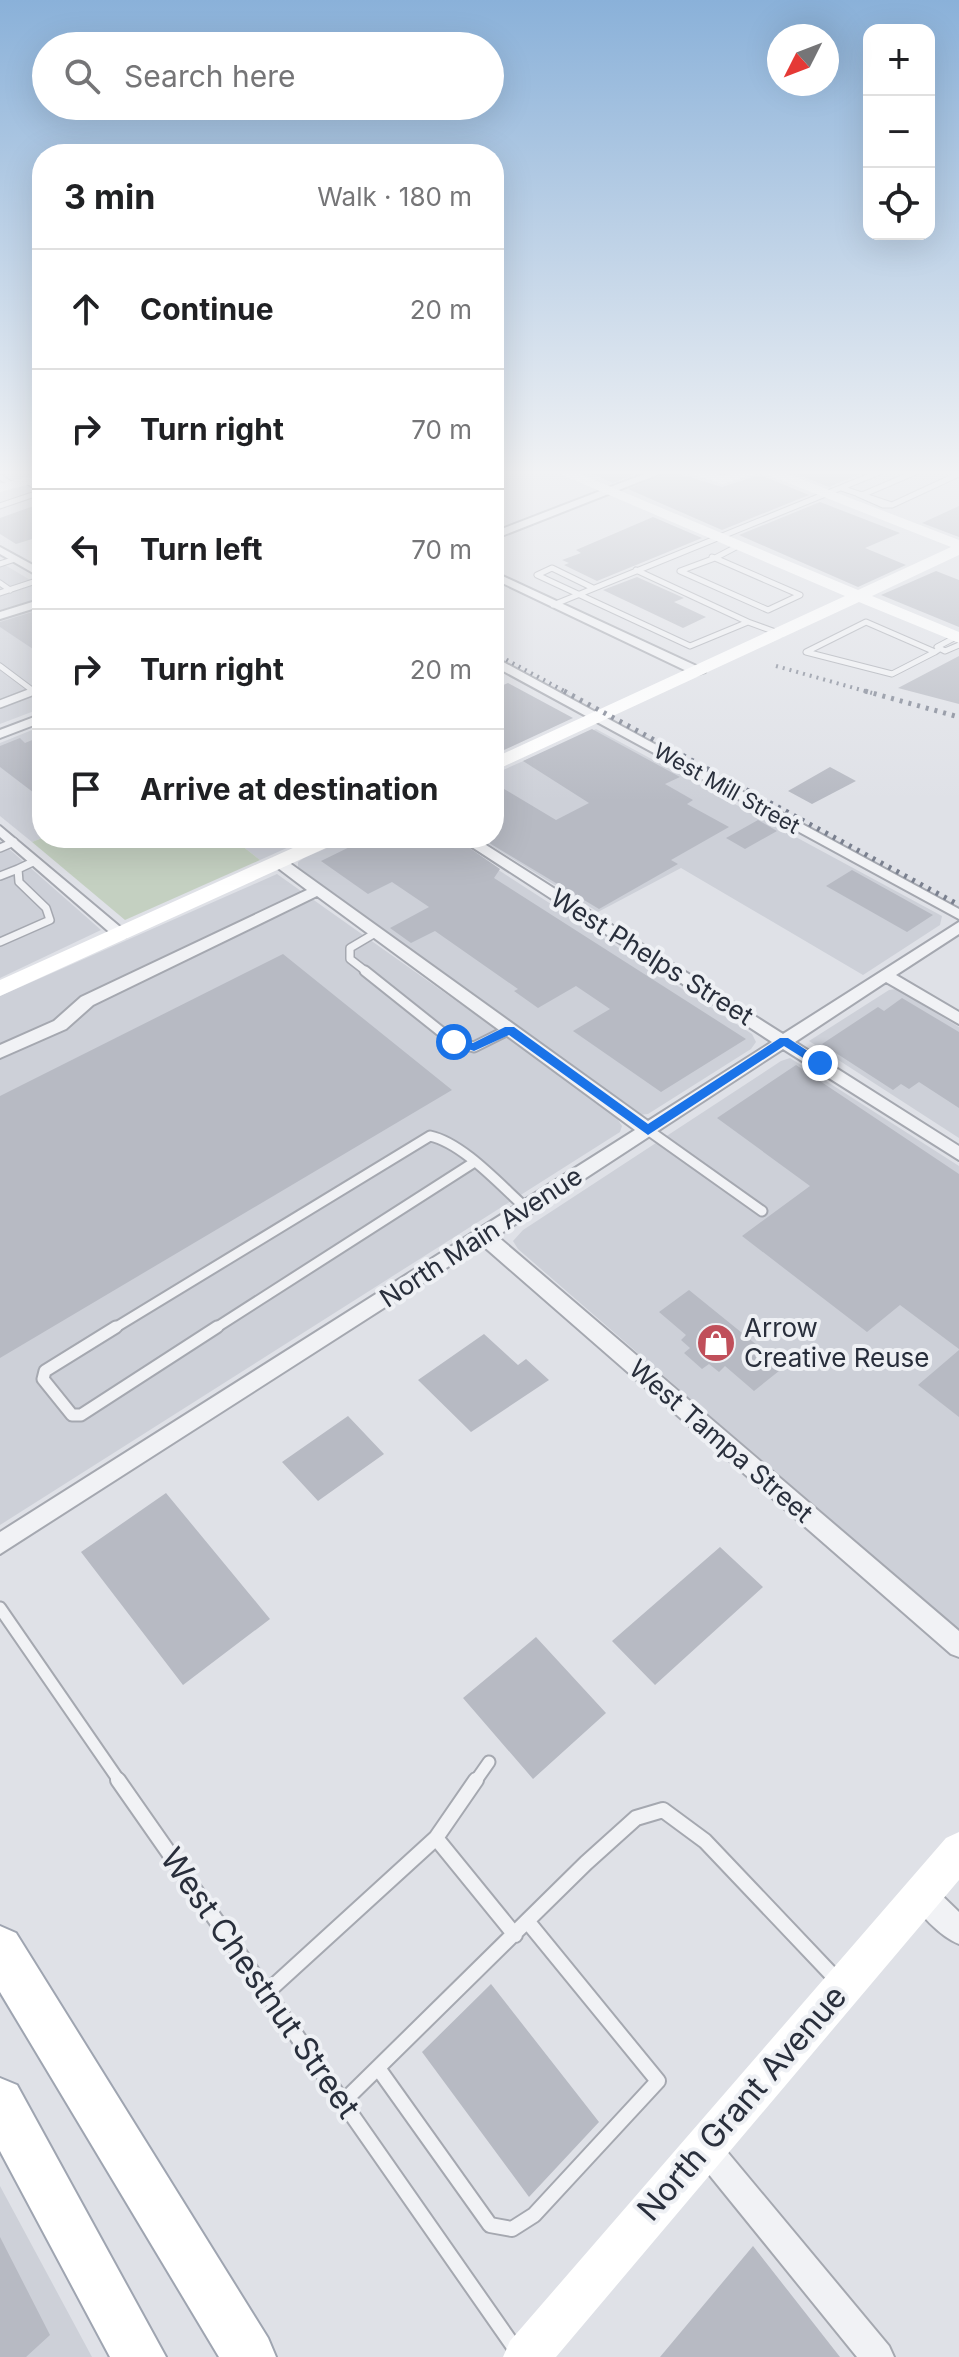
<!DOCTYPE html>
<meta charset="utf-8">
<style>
body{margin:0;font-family:Inter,sans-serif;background:#f2f2f2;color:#202124}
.controls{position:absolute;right:24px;top:24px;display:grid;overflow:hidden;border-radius:16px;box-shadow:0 8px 32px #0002}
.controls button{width:72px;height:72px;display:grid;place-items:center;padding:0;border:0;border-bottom:2px solid #e0e0e0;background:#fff;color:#202124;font:40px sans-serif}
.compass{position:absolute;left:767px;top:24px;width:72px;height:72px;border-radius:50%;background:#fff;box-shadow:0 8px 32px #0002;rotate:228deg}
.stop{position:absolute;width:24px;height:24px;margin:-18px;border:6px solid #1a73e8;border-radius:50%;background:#fff}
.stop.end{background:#1a73e8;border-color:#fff;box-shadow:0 2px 8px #0008}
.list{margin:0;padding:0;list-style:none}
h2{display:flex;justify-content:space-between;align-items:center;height:104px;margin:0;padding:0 32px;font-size:34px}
h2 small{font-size:26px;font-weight:400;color:#757577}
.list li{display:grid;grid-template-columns:52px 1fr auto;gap:24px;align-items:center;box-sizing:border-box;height:120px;padding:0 32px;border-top:2px solid #e0e0e0}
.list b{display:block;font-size:30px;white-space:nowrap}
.list em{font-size:26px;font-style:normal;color:#757577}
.icon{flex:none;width:44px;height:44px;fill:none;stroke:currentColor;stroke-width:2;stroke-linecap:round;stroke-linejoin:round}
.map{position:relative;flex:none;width:959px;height:2357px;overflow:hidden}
.search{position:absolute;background:#fff;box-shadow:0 8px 32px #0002;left:32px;top:32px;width:472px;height:88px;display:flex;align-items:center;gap:20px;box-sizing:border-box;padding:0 28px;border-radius:44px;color:#757577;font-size:30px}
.panel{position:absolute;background:#fff;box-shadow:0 8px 32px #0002;left:32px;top:144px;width:472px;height:704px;border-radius:32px}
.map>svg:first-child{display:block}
.built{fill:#cdd0d8}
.green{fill:#c4d0c1}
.building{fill:#b7bac3}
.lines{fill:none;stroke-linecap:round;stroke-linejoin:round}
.lane-far4-casing{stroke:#a5a8b0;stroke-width:7}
.lane-far3-casing{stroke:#a5a8b0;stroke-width:10}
.lane-far2-casing{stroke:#a5a8b0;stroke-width:13}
.lane-far1-casing{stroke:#a5a8b0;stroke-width:15}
.lane-casing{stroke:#a5a8b0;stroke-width:18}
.street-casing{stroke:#a5a8b0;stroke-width:4}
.primary-casing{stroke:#9fa5b1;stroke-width:4}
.lane-far4{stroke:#f1f2f5;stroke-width:5}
.lane-far3{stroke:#f1f2f5;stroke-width:7}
.lane-far2{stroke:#f1f2f5;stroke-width:9}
.lane-far1{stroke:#f1f2f5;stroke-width:11}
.lane{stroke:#f1f2f5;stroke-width:14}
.street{fill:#f1f2f5;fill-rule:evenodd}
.secondary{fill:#fff;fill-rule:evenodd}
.primary{fill:#fff;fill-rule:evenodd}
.rail-far1{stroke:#7a808f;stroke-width:4;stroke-dasharray:2 5;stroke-linecap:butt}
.rail{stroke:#7a808f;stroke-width:5;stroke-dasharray:3 6;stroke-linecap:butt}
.route{fill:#1a73e8}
.labels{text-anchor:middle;stroke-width:8;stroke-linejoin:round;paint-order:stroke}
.far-street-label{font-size:22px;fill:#292f3c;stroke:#eef0f4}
.street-label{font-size:26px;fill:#292f3c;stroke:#eef0f4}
.poi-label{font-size:26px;fill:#292f3c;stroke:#eef0f4;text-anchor:start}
.near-street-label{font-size:32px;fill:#292f3c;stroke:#eef0f4}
</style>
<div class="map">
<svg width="959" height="2357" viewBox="0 0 959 2357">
<rect width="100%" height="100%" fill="#dfe1e7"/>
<!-- built -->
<path class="built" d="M0,562L42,587V597L0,611Z
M42,606V708L0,724V620Z
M42,726V838L32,842L0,816V743Z
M596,729L942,916L940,925L863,975L681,868L598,912L479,838H494V774Z
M232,838H309L260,860Z
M350,838H449L752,1034L756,1042L751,1049L648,1114L638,1115L298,867V862L304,858Z
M0,841L101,930L0,978Z
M277,874L613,1112L622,1126L620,1132L0,1525V996Z
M896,989L959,1027V1138L809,1041L889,990Z
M790,1058L959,1166V1632L518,1249L513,1241L523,1230L781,1061Z
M0,2186L92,2357H0Z"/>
<!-- green -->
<path class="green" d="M42,838H232L260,860L125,920L32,842Z"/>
<!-- building -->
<path class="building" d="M586,471H643L613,483Z
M670,471L722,487L760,475L809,495L722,530L628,489Z
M789,471H866L829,487Z
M820,502L900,533L865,548L906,565L858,587L739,535Z
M42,503V536L16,544L0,534V518Z
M959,506V537L922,523Z
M653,517L702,538L597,581L564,565L569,563L562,560L581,553L576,550Z
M936,571L959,580V627L881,595Z
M637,577L684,598L674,602L706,617L683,628L603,590Z
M42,609V655L0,627V622Z
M959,656V704L898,688Z
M508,683L573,718L504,750L494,745V689Z
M592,729L680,777L665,784L693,800L687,804L729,827L671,860L678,864L599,909L481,838H494V783L556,820L589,803L523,761Z
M42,736V799L0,767V746L20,738L25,743Z
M830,767L856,781L812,804L788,791Z
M758,820L777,831L745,849L726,838Z
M368,838H455L500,869L494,878L746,1039L661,1092L573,1031L610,1009L576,986L538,1008L514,991L518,989L435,931L411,943L390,928L429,907L392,882L368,894L321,861Z
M852,870L933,915L907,932L826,886Z
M283,954L452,1090L0,1358V1096Z
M902,998L959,1032V1108L919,1082L909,1089L901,1084L893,1090L822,1044L878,1007L884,1011Z
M796,1065L959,1174V1349L900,1305L867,1332L742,1236L810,1186L717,1118Z
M689,1290L784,1367L754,1391L725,1366L719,1372L709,1364L702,1369L684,1353L690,1348L681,1340L686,1335L659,1312Z
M484,1334L518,1365L526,1359L549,1380L471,1432L418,1380Z
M959,1350V1417L918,1385Z
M348,1416L384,1454L318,1501L282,1462Z
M166,1493L270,1619L183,1685L81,1552Z
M720,1547L763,1587L655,1685L612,1641Z
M536,1637L606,1713L533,1779L463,1698Z
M491,1984L599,2122L529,2197L422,2052Z
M0,2237L50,2335L26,2357H0Z
M753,2246L840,2357H660Z"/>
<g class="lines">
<defs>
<path id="lane-far4" d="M0,477L12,485
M841,488L892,505H883L858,494
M862,495L918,471
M892,505L959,474
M0,506L35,494L38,488L27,481
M712,557L715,558
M715,558L800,595L768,610L680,571Z
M715,558L738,546
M0,564L15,559
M636,570L748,622
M0,583L10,590
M593,588L552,568L537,575L690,646L748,622L781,634
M0,593L42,579
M553,605L882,471
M866,622L935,652L892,674L806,652Z
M956,637L937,647L945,651L959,645
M935,652L938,650
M0,666L36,693
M29,693L34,691"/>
<path id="lane-far3" d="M34,691L42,697
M0,704L34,691
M0,848L14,842
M0,876L18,869
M0,942L50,920L46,908L19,882L18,869L35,861
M368,973L350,959V948L377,932"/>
<path id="lane-far2" d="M365,971L454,1042L474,1047L510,1029
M648,1130L762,1211
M113,1329L430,1136C463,1143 501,1186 526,1208
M214,1329L473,1163"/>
<path id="lane-far1" d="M116,1327L45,1371L43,1379L72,1415H81L217,1327
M0,1608L120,1782
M475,1782L489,1762"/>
<path id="lane" d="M118,1780L521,2357
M436,1838L515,1935
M265,1994L436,1838L476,1780
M378,2068L490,2225L512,2229L534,2215L658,2081L528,1922
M344,2101L586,1863L636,1818L663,1810L705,1841L837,1980"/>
<path id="street" d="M652,471H667L494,539V532Z
M0,547L42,570V578L0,554Z
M494,572L703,669L705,672L695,675L494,579Z
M42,599V606L0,619V612Z
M494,657L959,909V919L494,666Z
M42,714V722L0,738V730Z
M0,826L125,931V937H115L0,837Z
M458,838H475L783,1034L959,922V934L896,975L959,1012V1024L886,982L795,1042L959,1146V1160L783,1049L497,1236L959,1631V1657L951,1654L482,1245L0,1554V1532L635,1130L317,896L93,1005L66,1029L0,1058V1045L54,1021L81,997L307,890L274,865V859H284L648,1121L772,1042Z
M922,1881L931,1885L959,1912V1944C941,1937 916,1912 909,1894L913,1885Z
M704,2131L714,2136L889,2346L894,2357H857L694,2156L689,2146L694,2136Z"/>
<path id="primary" d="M0,1926L16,1933L268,2338L276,2357H219L0,1992Z
M0,2078L17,2085L166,2357H110L0,2151Z"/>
</defs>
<!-- lane-far4 casing -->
<use href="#lane-far4" class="lane-far4-casing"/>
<!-- lane-far3 casing -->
<use href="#lane-far3" class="lane-far3-casing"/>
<!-- lane-far2 casing -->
<use href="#lane-far2" class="lane-far2-casing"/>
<!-- lane-far1 casing -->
<use href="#lane-far1" class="lane-far1-casing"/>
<!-- lane casing -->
<use href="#lane" class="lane-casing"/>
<!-- street casing -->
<use href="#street" class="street-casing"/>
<!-- primary casing -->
<use href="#primary" class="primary-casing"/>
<!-- lane-far4 -->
<use href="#lane-far4" class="lane-far4"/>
<!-- lane-far3 -->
<use href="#lane-far3" class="lane-far3"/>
<!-- lane-far2 -->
<use href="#lane-far2" class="lane-far2"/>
<!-- lane-far1 -->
<use href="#lane-far1" class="lane-far1"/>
<!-- lane -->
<use href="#lane" class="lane"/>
<!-- street -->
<use href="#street" class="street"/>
<!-- secondary -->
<path class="secondary" d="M553,471H573L858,590L951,547L760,472L723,484L681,471H706L723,476L737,471H780L959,540V555L872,596L959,632V643L859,602L494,771V758L845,596Z
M42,473V481L0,492V484Z
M315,838H342L339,842L0,996V980Z
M959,1832V1880L556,2357H503L510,2341L946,1838Z"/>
<!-- primary -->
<use href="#primary" class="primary"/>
<!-- rail-far1 -->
<path class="rail-far1" d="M494,653L568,693
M776,666L872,693"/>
<!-- rail -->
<path class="rail" d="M564,691L959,905
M865,691L959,717"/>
</g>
<!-- sky -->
<linearGradient id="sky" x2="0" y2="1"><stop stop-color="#8ab1d9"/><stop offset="0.59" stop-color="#f1f2f4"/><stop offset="1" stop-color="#f1f2f4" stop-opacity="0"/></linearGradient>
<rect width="959" height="801" fill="url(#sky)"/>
<!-- route -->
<path class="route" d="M505,1027H514L648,1124L780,1038H788L826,1063L816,1066L784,1046L648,1135L509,1035L474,1051L448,1042L454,1038L473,1043Z"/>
<!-- icons -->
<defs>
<symbol id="shop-disc" viewBox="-11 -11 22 22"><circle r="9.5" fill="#c04f5a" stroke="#eef0f4"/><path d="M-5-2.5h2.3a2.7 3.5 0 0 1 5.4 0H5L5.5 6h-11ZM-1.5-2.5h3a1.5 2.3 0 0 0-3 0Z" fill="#fff"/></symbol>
</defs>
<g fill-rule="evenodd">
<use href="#shop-disc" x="694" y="1321" width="44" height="44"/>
</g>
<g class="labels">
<!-- far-street labels -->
<g class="far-street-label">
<text transform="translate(727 788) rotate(29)" y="8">West Mill Street</text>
</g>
<!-- street labels -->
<g class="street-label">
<text transform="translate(652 957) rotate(32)" y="9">West Phelps Street</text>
<text transform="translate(481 1237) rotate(-33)" y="9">North Main Avenue</text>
<text transform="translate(721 1441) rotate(41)" y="9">West Tampa Street</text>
</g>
<!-- poi labels -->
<g class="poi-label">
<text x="744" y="1337">Arrow<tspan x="744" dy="30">Creative Reuse</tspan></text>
</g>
<!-- near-street labels -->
<g class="near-street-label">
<text transform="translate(260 1983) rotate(55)" y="11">West Chestnut Street</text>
<text transform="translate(742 2103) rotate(-49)" y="11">North Grant Avenue</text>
</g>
</g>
</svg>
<div class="controls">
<button>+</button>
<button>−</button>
<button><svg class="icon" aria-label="locate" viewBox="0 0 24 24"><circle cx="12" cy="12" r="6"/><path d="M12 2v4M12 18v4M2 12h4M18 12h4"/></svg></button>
</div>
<svg class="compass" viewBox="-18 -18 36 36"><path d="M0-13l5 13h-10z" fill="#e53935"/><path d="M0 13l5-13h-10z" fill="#757577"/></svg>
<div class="stop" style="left:454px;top:1042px"></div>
<div class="stop end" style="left:820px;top:1063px"></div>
<div class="search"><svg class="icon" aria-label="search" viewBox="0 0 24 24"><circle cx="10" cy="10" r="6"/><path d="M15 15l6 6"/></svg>Search here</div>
<section class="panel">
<h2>3 min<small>Walk · 180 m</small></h2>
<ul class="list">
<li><svg class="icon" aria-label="ahead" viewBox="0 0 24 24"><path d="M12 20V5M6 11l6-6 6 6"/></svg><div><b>Continue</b></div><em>20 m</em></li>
<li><svg class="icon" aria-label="right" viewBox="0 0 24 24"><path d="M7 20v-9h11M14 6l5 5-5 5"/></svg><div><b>Turn right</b></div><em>70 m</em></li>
<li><svg class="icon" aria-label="left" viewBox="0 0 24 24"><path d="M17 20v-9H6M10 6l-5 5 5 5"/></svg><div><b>Turn left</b></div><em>70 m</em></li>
<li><svg class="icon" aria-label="right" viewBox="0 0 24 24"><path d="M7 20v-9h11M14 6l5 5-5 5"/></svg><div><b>Turn right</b></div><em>20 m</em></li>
<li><svg class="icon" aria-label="arrive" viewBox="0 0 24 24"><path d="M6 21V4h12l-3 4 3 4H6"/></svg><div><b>Arrive at destination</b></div></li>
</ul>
</section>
</div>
